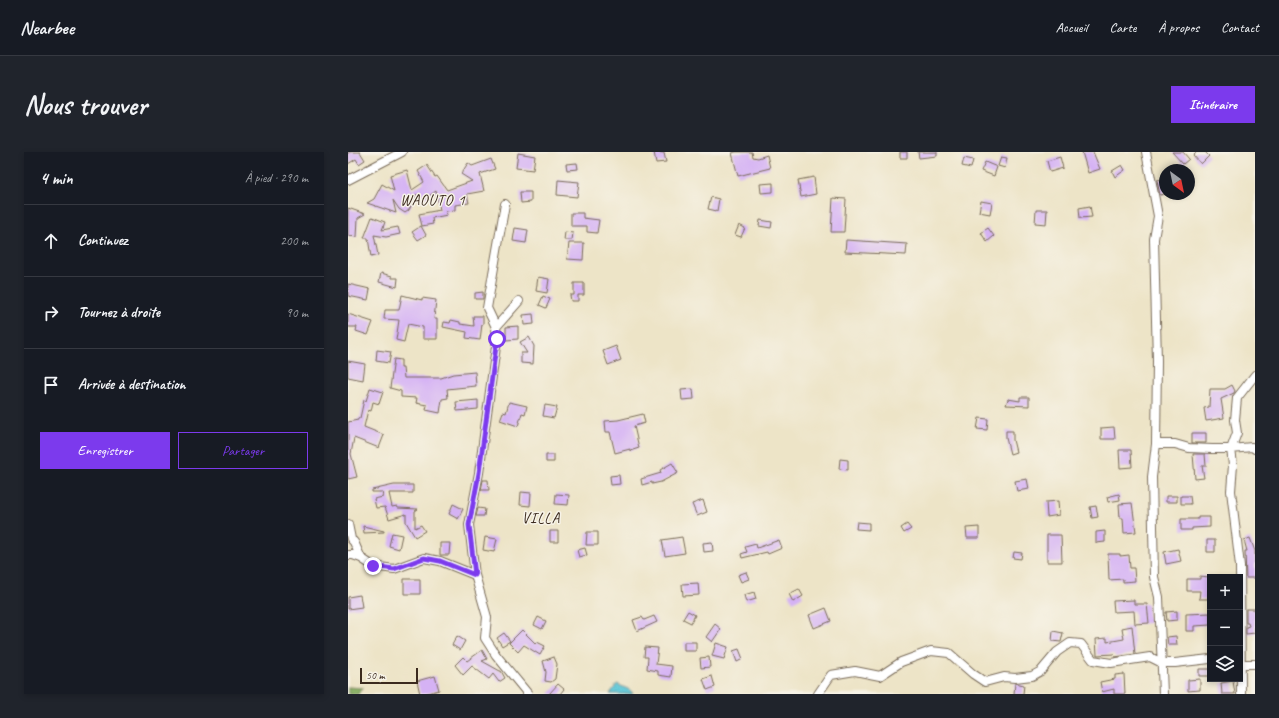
<!DOCTYPE html>
<html lang="fr">
<meta charset="utf-8">
<style>
body{margin:0;font-family:Caveat,sans-serif;background:#20242c;color:#f1f3f6}
.controls{position:absolute;right:12px;bottom:12px;display:grid;overflow:hidden;border-radius:0px;box-shadow:0 2px 6px #0003}
.controls button{width:36px;height:36px;display:grid;place-items:center;padding:0;border:0;border-bottom:1px solid #363941;background:#171b24;color:#f1f3f6;font:20px sans-serif}
.compass{position:absolute;left:811px;top:12px;width:36px;height:36px;border-radius:50%;background:#171b24;box-shadow:0 2px 6px #0003;rotate:147deg}
.scale{position:absolute;left:12px;bottom:10px;width:58px;box-sizing:border-box;padding-left:4px;border:2px solid #3b2a1e;border-top:0;font-size:11px;line-height:14px;white-space:nowrap;color:#3b2a1e;-webkit-text-stroke:3px #f7f3e8;paint-order:stroke}
.stop{position:absolute;width:12px;height:12px;margin:-9px;border:3px solid #7c3aed;border-radius:50%;background:#fff}
.stop.end{background:#7c3aed;border-color:#fff;box-shadow:0 1px 4px #0008}
.list{margin:0;padding:0;list-style:none}
h2{display:flex;justify-content:space-between;align-items:center;height:52px;margin:0;padding:0 16px;font-size:17px}
h2 small{font-size:13px;font-weight:400;color:#9ea1a6}
.list li{display:grid;grid-template-columns:26px 1fr auto;gap:12px;align-items:center;box-sizing:border-box;height:72px;padding:0 16px;border-top:1px solid #363941}
.list b{display:block;font-size:15px;white-space:nowrap}
.list em{font-size:13px;font-style:normal;color:#9ea1a6}
.actions{display:flex;gap:8px;padding:12px 16px}
.actions a{flex:1;padding:9px 0;border:1px solid #7c3aed;border-radius:0px;text-align:center;font-size:14px;color:#7c3aed}
.actions .main{background:#7c3aed;color:#fff}
.icon{flex:none;width:22px;height:22px;fill:none;stroke:currentColor;stroke-width:2;stroke-linecap:round;stroke-linejoin:round}
.map{position:relative;flex:none;width:907px;height:542px;overflow:hidden;border-radius:0px}
header{display:flex;align-items:center;gap:24px;box-sizing:border-box;height:56px;padding:0 20px;background:#171b24;border-bottom:1px solid #363941}
header strong{font-size:19px}
nav{display:flex;gap:22px;margin-inline-start:auto;font-size:14px}
.intro{display:flex;align-items:center;justify-content:space-between;box-sizing:border-box;height:96px;padding:0 24px}
h1{margin:0;font-size:28px}
.button{padding:10px 18px;border-radius:0px;background:#7c3aed;color:#fff;font-size:14px;font-weight:700}
main{display:flex;gap:24px;padding:0 24px}
aside{flex:1;background:#171b24;border-radius:0px;box-shadow:0 2px 6px #0003}
.map>svg:first-child{display:block}
.forest{fill:#8cb369;stroke:#646e44}
.water{fill:#5cc6d7;stroke:#4c787a}
.building{fill:#d5b2f4}
.lines{fill:none;stroke-linecap:round;stroke-linejoin:round}
.street-casing{stroke:#796b59;stroke-width:10}
.street{stroke:#fff;stroke-width:8}
.route{stroke:#7c3aed;stroke-width:5}
.labels{text-anchor:middle;stroke-width:3;stroke-linejoin:round;paint-order:stroke}
.neighbourhood-label{font-size:15px;letter-spacing:1px;fill:#3b2a1e;stroke:#f7f3e8}
</style>
<header>
<strong>Nearbee</strong>
<nav><a>Accueil</a><a>Carte</a><a>À propos</a><a>Contact</a></nav>
</header>
<div class="intro"><h1>Nous trouver</h1><a class="button">Itinéraire</a></div>
<main>
<aside>
<h2>4 min<small>À pied · 290 m</small></h2>
<ul class="list">
<li><svg class="icon" aria-label="ahead" viewBox="0 0 24 24"><path d="M12 20V5M6 11l6-6 6 6"/></svg><div><b>Continuez</b></div><em>200 m</em></li>
<li><svg class="icon" aria-label="right" viewBox="0 0 24 24"><path d="M7 20v-9h11M14 6l5 5-5 5"/></svg><div><b>Tournez à droite</b></div><em>90 m</em></li>
<li><svg class="icon" aria-label="arrive" viewBox="0 0 24 24"><path d="M6 21V4h12l-3 4 3 4H6"/></svg><div><b>Arrivée à destination</b></div></li>
</ul>
<div class="actions"><a class="main">Enregistrer</a><a>Partager</a></div>
</aside>
<div class="map">
<svg width="907" height="542" viewBox="0 0 907 542">
<rect width="100%" height="100%" fill="#f7f3e8"/>
<filter id="ink" filterUnits="userSpaceOnUse"><feTurbulence type="fractalNoise" baseFrequency=".025" numOctaves="2"/><feDisplacementMap in="SourceGraphic" scale="8" xChannelSelector="R" yChannelSelector="G"/><feConvolveMatrix kernelMatrix="1 2 1 2 8 2 1 2 1" color-interpolation-filters="sRGB"/></filter>
<filter id="wash" filterUnits="userSpaceOnUse"><feTurbulence type="fractalNoise" baseFrequency=".012" numOctaves="4" result="noise"/><feDisplacementMap in="SourceGraphic" scale="16" xChannelSelector="R" yChannelSelector="G"/><feGaussianBlur stdDeviation="0.9" result="paint"/><feColorMatrix in="noise" values="0 0 0 0 0 0 0 0 0 0 0 0 0 0 0 0 0 1.4 0 .05"/><feComposite in="paint" operator="in"/></filter>
<g filter="url(#wash)">
<rect width="100%" height="100%" fill="#ede4c7"/>
<!-- forest -->
<path class="forest" d="M0,535L16,536L10,542H0Z"/>
<!-- water -->
<path class="water" d="M269,532L282,538L285,542H262Z"/>
<g id="blocks">
<!-- building -->
<path class="building" d="M0,0H12L17,8L11,12L8,7L0,12Z
M306,0L316,1L318,10L308,11Z
M388,0H404L405,5L410,6L419,3L422,16L390,24L384,1Z
M552,0H559V6H552Z
M570,0H589V4L571,6Z
M734,0H745L752,17L740,21Z
M824,0H835L841,7L835,12Z
M848,0H857L861,4L853,12L845,3Z
M170,1L187,4L185,18L168,16Z
M653,5L659,6L657,16L650,14Z
M712,5L715,16L702,20L699,9Z
M616,6L625,8L623,16L614,14Z
M143,7L147,17L132,22L136,39L119,42L121,51L107,53V58L98,59L99,63L84,66L85,72L74,74L71,62L92,58L88,39L74,49L69,42L61,58L57,61L51,57L45,48L48,61L19,51L26,47L34,32L46,39L42,23L59,18L64,38L76,30L70,19L79,13L87,25L89,24L99,38L124,29L113,22L120,11L124,14Z
M637,10L649,15L646,24L633,19Z
M229,11L230,17L219,18L218,12Z
M774,13L777,18L767,25L764,19Z
M466,25L468,42L453,45L450,28Z
M816,27L817,42L812,43L809,28Z
M210,28L231,30L229,45L209,43Z
M425,31V40L413,41L412,32Z
M172,40H183V50L173,51Z
M363,45L371,47L369,59L360,57Z
M485,46L498,47L496,80H483Z
M633,49L644,51L642,62L631,60Z
M742,54L744,65L732,66L731,56Z
M0,56L17,62L10,66L9,85L0,84Z
M688,58H699L698,72L687,71Z
M223,61H235V66L251,68L249,81L239,80V74H223Z
M24,65L37,70L34,78L50,75L52,82L38,85L26,83L30,103L23,105L20,86H16Z
M412,68L424,70L423,76L411,74Z
M391,73L397,76L393,85L387,83Z
M73,74L78,83L70,88L64,80Z
M167,76L180,78L178,91L165,89Z
M640,76L646,84L639,90L633,81Z
M217,80L225,81L224,88H216Z
M498,88L559,92L558,103L497,100Z
M221,91H236L235,108L219,107Z
M33,121L44,124V126H50L49,135L31,130Z
M190,125L201,127L199,141L188,139Z
M226,131H236V143H230V149H223L222,143H226Z
M0,132L22,137L20,148L0,144Z
M135,140V147H127V141Z
M54,143L74,148V146L88,148L86,167H89V187H75V175L60,172L56,190L48,188L51,168L36,167L37,158H51Z
M195,144L202,147L198,156L191,153Z
M0,162L25,170L20,183L8,179L9,175H0Z
M185,162L186,172L176,173L175,163Z
M125,164H135V172H134L132,188L118,186L119,180L95,175L96,170L102,171L103,168L112,170V172L126,174Z
M170,174V187L158,188V175Z
M181,185L186,194L185,212L173,211V201H179L172,190Z
M268,194L273,208L260,213L255,199Z
M29,198L43,200L41,211L28,209Z
M46,207L53,208V216H55L56,226H93L105,222L127,220L128,234L99,237L100,246L94,247L92,261L78,258L79,253L68,251L69,246L53,245V239L42,236Z
M0,209L17,212L15,228L0,225Z
M884,233L887,239L886,241L873,247L876,266L858,269L856,256L861,255L862,237H877Z
M22,236L35,240L31,252L25,250L23,259L20,258L16,275L36,283L31,296L6,286L3,302L9,325L0,327V270L10,268V266H12L16,248L18,249Z
M345,237L346,247L334,248L333,238Z
M672,245H681V254L658,253L660,247L672,249Z
M130,248V257L109,259L108,250Z
M161,250L179,254L177,262L174,261L170,274L152,268L155,260L158,261Z
M197,253L209,255L206,266L195,264Z
M295,262L297,271L286,274L291,296L282,299V297L267,301L262,280H258L257,269L270,268Z
M631,266L640,267L639,278L629,277Z
M766,275L767,287H753V276Z
M658,279H665V288L668,300L662,302L658,286Z
M844,281H858V291H844Z
M771,298H783L784,315L772,316Z
M845,302H857L858,314H854L856,326L847,327Z
M198,303H206V310H198Z
M492,307L500,308V318L491,317Z
M324,311L330,321L313,330L304,332V330L294,333L293,327L313,321L312,318Z
M271,323L272,332L263,333L262,324Z
M679,327L681,337L669,339L667,329Z
M135,328H140L141,338H133Z
M46,333H65V341H41L44,355L49,354L50,356L70,357L67,359V376L73,373L77,379L67,385L58,370V362L41,367L37,355L28,356L26,347L35,345L34,340H24V338Z
M173,340L183,341L182,354L172,353Z
M208,342L221,343L220,353L207,352Z
M771,342L772,348L760,350L759,345Z
M818,344H829V350H818Z
M833,344H842L843,352H833Z
M355,348L359,360L349,364L344,352Z
M710,349L711,363L699,365L698,350Z
M784,351L788,380L776,381L775,366H772L771,352Z
M105,352L115,357L110,367L101,362Z
M748,354L750,365L744,366L742,355Z
M130,356L137,357L136,364H128Z
M850,365H862V375L844,376V378H833V367H850Z
M509,370L521,371V378L508,377Z
M559,372L563,377L556,381L553,376Z
M15,374L36,379V380L16,381Z
M631,375V386H619L618,376Z
M202,379H210V390H202Z
M757,379V390L748,391V380Z
M239,380H250V393H238Z
M44,381L54,383L51,397L41,394Z
M699,383H713L714,410H699Z
M137,385L149,387L146,400L135,398Z
M334,385L337,401L317,404L314,388Z
M902,386L907,399V426H898L897,399H899L896,388Z
M431,388L434,396L420,402L419,400L394,406L393,402L399,400L397,395L408,392L409,396Z
M859,388H867V400H859Z
M364,390L365,399L356,400L355,391Z
M92,391H102L101,403H92Z
M237,396L239,403L231,405L229,398Z
M830,397L833,409L818,412L816,400Z
M666,400L674,401L673,407L665,406Z
M760,402H772V404L781,403L782,416H786L787,429L775,430V427L761,428Z
M398,420L401,427L393,430L390,423Z
M852,424L861,425L860,447H851L852,439H839V427H852Z
M56,427H72V442H56Z
M350,431L351,443L335,444L334,432Z
M451,437L455,444L445,450L441,442Z
M406,440L408,447L398,450L396,443Z
M12,443L14,455L0,457V445Z
M786,448V452H799L801,471L787,472L786,459L766,460L765,449Z
M478,456L483,469L466,476L461,463Z
M898,457H907V481L898,482V475L901,474L900,471H898Z
M340,459L347,463L343,471L335,467Z
M829,459V468L819,469L818,460Z
M862,461V473L846,474V479H838V462Z
M306,464L309,470L289,479L285,468L294,465L296,468Z
M190,465L198,469L194,477L186,473Z
M367,472L373,477L364,490L358,485Z
M784,474L787,502L767,505L766,502L749,503L748,487L759,486V490L776,487L774,476Z
M174,478L188,492L189,490L197,494L192,503L176,493L170,500L161,491Z
M705,479L715,481L713,490L704,489Z
M156,481L162,489L154,494L149,486Z
M109,484L117,489L112,498L104,493Z
M828,484L829,493H820L819,485Z
M336,490H348V499H336Z
M368,491L380,495L376,507L364,504Z
M297,495L310,496L308,512L324,514L323,525L310,523V519L299,517L300,505H296Z
M391,497L395,507L389,510L385,499Z
M134,498L139,507L134,509L152,519H153L157,526L151,530L145,522L141,527L124,514L115,523L107,513L115,505L119,509Z
M206,505L209,512L207,527L203,530L197,529L198,520L195,509Z
M361,505L362,515L353,516L352,506Z
M851,517H862V524H851Z
M776,522L777,542H766V537L754,540L752,530L767,527V523Z
M87,524L91,538L77,542H72L69,529Z
M364,524L367,535L359,538L355,527Z
M852,527V538L840,539V528Z
M885,529L887,542H874L873,531Z
M667,531L676,533L675,542H666Z
M210,532L216,537L212,542H201Z"/>
</g>
</g>
<g filter="url(#ink)">
<use href="#blocks" fill-opacity="0" stroke="#796b59" stroke-width="1"/>
<g class="lines">
<defs>
<path id="street" d="M798,0L810,64L806,87L809,209L808,292L804,325L806,425L811,445L815,542
M0,28L54,0
M148,175L171,149
M808,292H827L841,296L864,297H883L904,295L907,297
M0,372L3,387L6,390L13,406L25,414L46,417L76,406L92,409L127,423L139,465L137,486L148,503L180,542
M0,403H5L13,406
M127,423L121,373L131,321L149,187L148,175L139,156L157,52
M892,512H907
M470,542L483,523L507,519L532,524L553,510L583,499L601,501L625,522L637,530L656,525L667,526L684,524L693,519L709,500L722,491L733,492L745,508L763,511L802,505L814,511H827L862,507
M893,542L892,414L883,339L885,313L883,297L889,281L887,268L889,246L907,223"/>
</defs>
<!-- street casing -->
<use href="#street" class="street-casing"/>
<!-- street -->
<use href="#street" class="street"/>
</g>
</g>
<g class="lines" filter="url(#ink)">
<!-- route -->
<path class="route" d="M25,414L46,417L76,406L92,409L127,423L121,373L131,321L149,187"/>
</g>
<g class="labels">
<!-- neighbourhood labels -->
<g class="neighbourhood-label">
<text x="85" y="53">WAOUTO 1</text>
<text x="193" y="371">VILLA</text>
</g>
</g>
</svg>
<div class="controls">
<button>+</button>
<button>−</button>
<button><svg class="icon" aria-label="layers" viewBox="0 0 24 24"><path d="M12 4l9 5-9 5-9-5zM3 14l9 5 9-5"/></svg></button>
</div>
<svg class="compass" viewBox="-18 -18 36 36"><path d="M0-13l5 13h-10z" fill="#e53935"/><path d="M0 13l5-13h-10z" fill="#9ea1a6"/></svg>
<div class="scale">50 m</div>
<div class="stop" style="left:149px;top:187px"></div>
<div class="stop end" style="left:25px;top:414px"></div>
</div>
</main>
